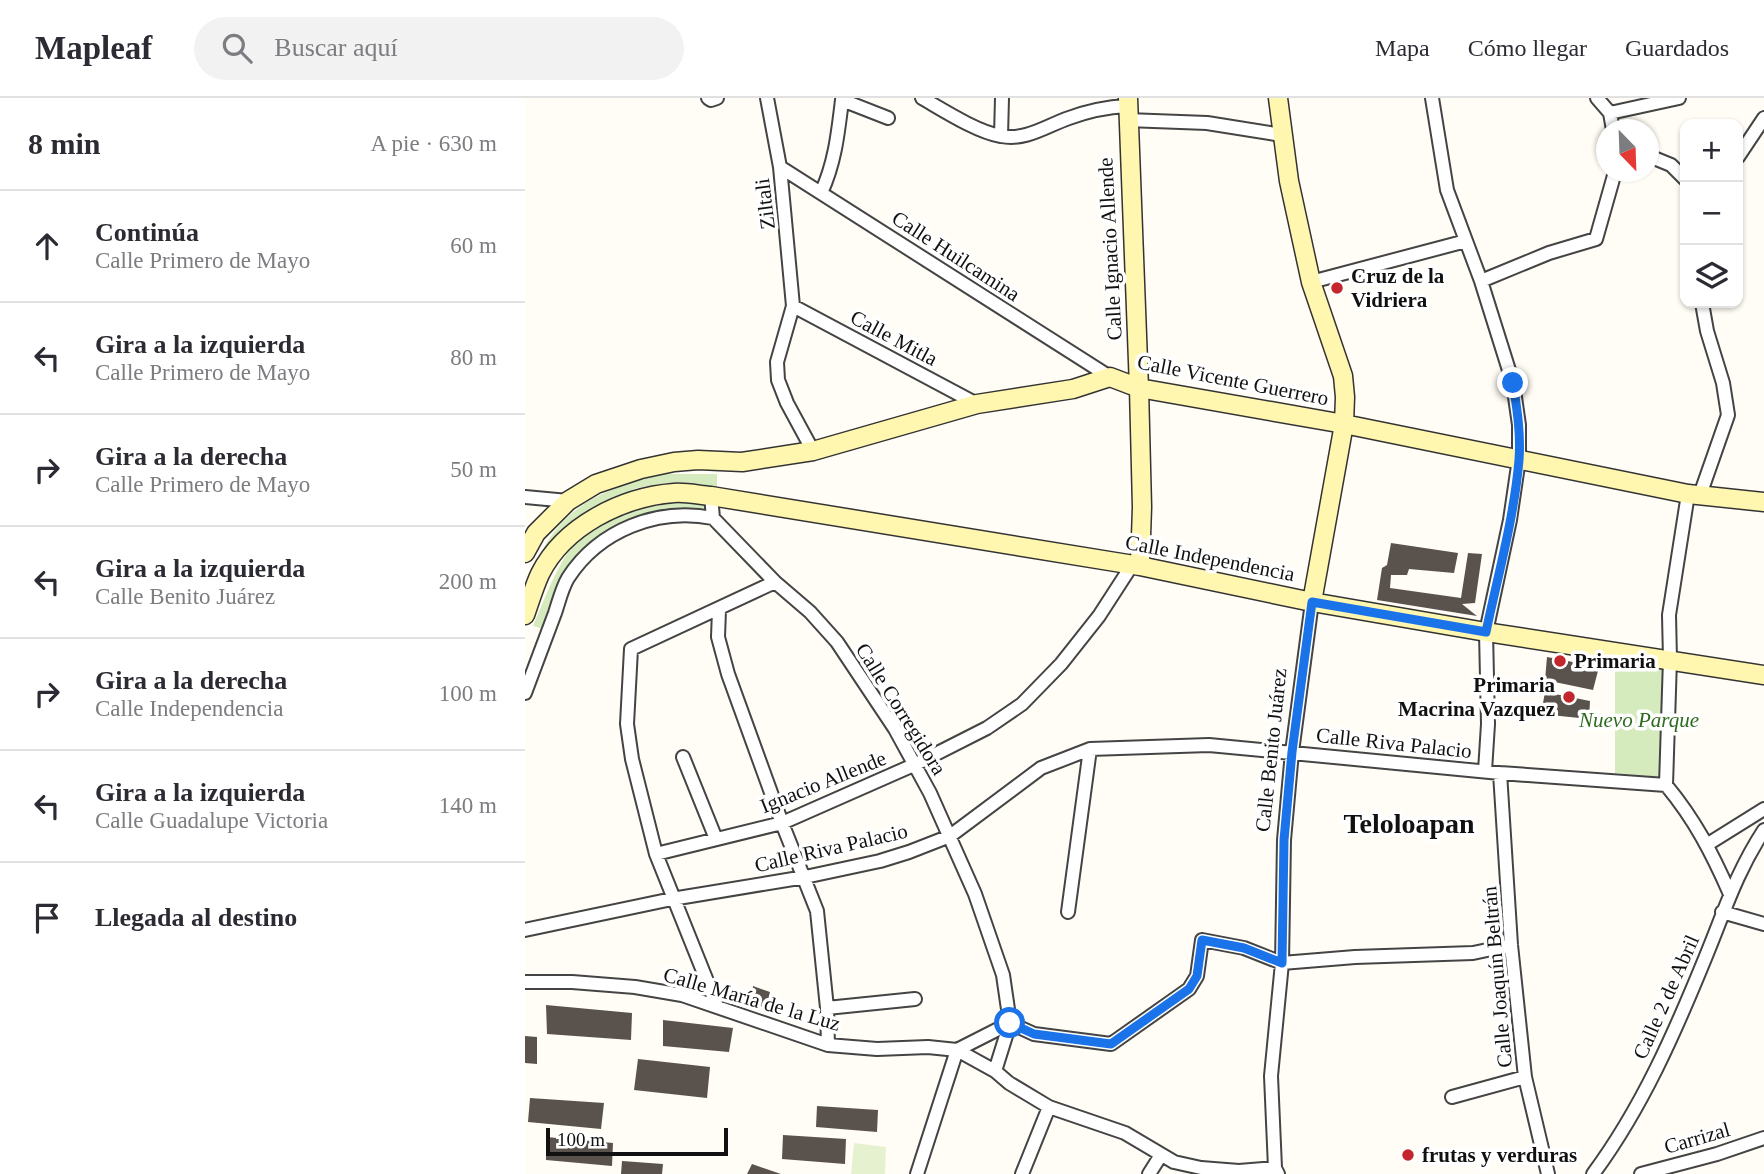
<!DOCTYPE html>
<html lang="es">
<meta charset="utf-8">
<style>
body{margin:0;font-family:Georgia,serif;background:#f2f2f3;color:#2b2b33}
.controls{position:absolute;right:21px;top:21px;display:grid;overflow:hidden;border-radius:14px;box-shadow:0 2px 5px #0004}
.controls button{width:63px;height:63px;display:grid;place-items:center;padding:0;border:0;border-bottom:2px solid #e1e1e2;background:#fff;color:#2b2b33;font:35px sans-serif}
.compass{position:absolute;left:1071px;top:21px;width:63px;height:63px;border-radius:50%;background:#fff;box-shadow:0 2px 5px #0004;rotate:157deg}
.scale{position:absolute;left:21px;bottom:18px;width:182px;box-sizing:border-box;padding-left:7px;border:4px solid #111;border-top:0;font-size:19px;line-height:24px;white-space:nowrap;color:#111;-webkit-text-stroke:5px #fff;paint-order:stroke}
.stop{position:absolute;width:21px;height:21px;margin:-16px;border:5px solid #1a73e8;border-radius:50%;background:#fff}
.stop.end{background:#1a73e8;border-color:#fff;box-shadow:0 2px 7px #0008}
.list{margin:0;padding:0;list-style:none}
h2{display:flex;justify-content:space-between;align-items:center;height:91px;margin:0;padding:0 28px;font-size:30px}
h2 small{font-size:23px;font-weight:400;color:#7c7c81}
.list li{display:grid;grid-template-columns:46px 1fr auto;gap:21px;align-items:center;box-sizing:border-box;height:112px;padding:0 28px;border-top:2px solid #e1e1e2}
.list b{display:block;font-size:26px;white-space:nowrap}
.list p{margin:0;font-size:23px;white-space:nowrap;color:#7c7c81}
.list em{font-size:23px;font-style:normal;color:#7c7c81}
.icon{flex:none;width:38px;height:38px;fill:none;stroke:currentColor;stroke-width:2;stroke-linecap:round;stroke-linejoin:round}
.map{position:relative;flex:none;width:1239px;height:1076px;overflow:hidden}
header{display:flex;align-items:center;gap:42px;box-sizing:border-box;height:98px;padding:0 35px;background:#fff;border-bottom:2px solid #e1e1e2}
header strong{font-size:33px}
nav{display:flex;gap:38px;margin-inline-start:auto;font-size:24px}
.search{width:490px;height:63px;background:#f2f2f3;display:flex;align-items:center;gap:18px;box-sizing:border-box;padding:0 24px;border-radius:38px;color:#7c7c81;font-size:26px}
main{display:flex}
aside{flex:1;background:#fff}
.map>svg:first-child{display:block}
.green{fill:#d5ebbd}
.pitch{fill:#e6f2cf}
.building{fill:#5a524d}
.lines{fill:none;stroke-linecap:round;stroke-linejoin:round}
.street-casing{stroke:#444;stroke-width:16}
.secondary-casing{stroke:#333;stroke-width:21}
.street{stroke:#fff;stroke-width:12}
.secondary{stroke:#fff6b0;stroke-width:18}
.route{stroke:#1a73e8;stroke-width:9}
.poi-dot{fill:#c4262e;stroke:#fff;stroke-width:2.5}
.labels{text-anchor:middle;stroke-width:7;stroke-linejoin:round;paint-order:stroke}
.street-label{font-size:21px;fill:#111;stroke:#fff}
.poi-label{font-size:21px;font-weight:bold;fill:#111;stroke:#fff;text-anchor:start}
.park-label{font-size:21px;font-style:italic;fill:#2f6b1f;stroke:#fff}
.district-label{font-size:28px;font-weight:bold;fill:#111;stroke:#fff}
</style>
<header>
<strong>Mapleaf</strong>
<div class="search"><svg class="icon" aria-label="search" viewBox="0 0 24 24"><circle cx="10" cy="10" r="6"/><path d="M15 15l6 6"/></svg>Buscar aquí</div>
<nav><a>Mapa</a><a>Cómo llegar</a><a>Guardados</a></nav>
</header>
<main>
<aside>
<h2>8 min<small>A pie · 630 m</small></h2>
<ul class="list">
<li><svg class="icon" aria-label="ahead" viewBox="0 0 24 24"><path d="M12 20V5M6 11l6-6 6 6"/></svg><div><b>Continúa</b><p>Calle Primero de Mayo</p></div><em>60 m</em></li>
<li><svg class="icon" aria-label="left" viewBox="0 0 24 24"><path d="M17 20v-9H6M10 6l-5 5 5 5"/></svg><div><b>Gira a la izquierda</b><p>Calle Primero de Mayo</p></div><em>80 m</em></li>
<li><svg class="icon" aria-label="right" viewBox="0 0 24 24"><path d="M7 20v-9h11M14 6l5 5-5 5"/></svg><div><b>Gira a la derecha</b><p>Calle Primero de Mayo</p></div><em>50 m</em></li>
<li><svg class="icon" aria-label="left" viewBox="0 0 24 24"><path d="M17 20v-9H6M10 6l-5 5 5 5"/></svg><div><b>Gira a la izquierda</b><p>Calle Benito Juárez</p></div><em>200 m</em></li>
<li><svg class="icon" aria-label="right" viewBox="0 0 24 24"><path d="M7 20v-9h11M14 6l5 5-5 5"/></svg><div><b>Gira a la derecha</b><p>Calle Independencia</p></div><em>100 m</em></li>
<li><svg class="icon" aria-label="left" viewBox="0 0 24 24"><path d="M17 20v-9H6M10 6l-5 5 5 5"/></svg><div><b>Gira a la izquierda</b><p>Calle Guadalupe Victoria</p></div><em>140 m</em></li>
<li><svg class="icon" aria-label="arrive" viewBox="0 0 24 24"><path d="M6 21V4h12l-3 4 3 4H6"/></svg><div><b>Llegada al destino</b></div></li>
</ul>
</aside>
<div class="map">
<svg width="1239" height="1076" viewBox="0 0 1239 1076">
<rect width="100%" height="100%" fill="#fffdf5"/>
<!-- green -->
<path class="green" d="M136,376H192V391L176,386L142,385L112,390L75,407L51,422L0,512C0,490 3,481 13,461C38,407 81,390 136,376Z
M166,404L181,406L184,411C138,409 87,420 55,454C36,473 26,505 18,531L8,528C18,505 27,480 40,459C68,417 120,407 166,404Z
M1090,562L1139,570L1136,679L1090,675Z"/>
<!-- pitch -->
<path class="pitch" d="M329,1045L361,1049L360,1076H326Z"/>
<!-- building -->
<path class="building" d="M866,445L933,455L929,475L884,471L882,477H866L865,490L936,500L943,455L957,456L950,505L937,506L952,518L852,502L857,470L862,467Z
M1022,559L1074,569L1068,592L1020,582Z
M1020,594L1065,603L1064,621L1016,616Z
M228,888L245,894L241,910L225,906Z
M21,907L107,915L106,942L22,936Z
M138,922L208,930L204,954L138,948Z
M0,938L12,939V966L0,965Z
M113,961L185,969L182,1000L109,992Z
M5,1000L79,1005L76,1031L3,1024Z
M292,1008L353,1012L352,1034L291,1029Z
M258,1037L321,1041L320,1066L257,1061Z
M21,1039L88,1045L87,1068L21,1062Z
M97,1063L138,1066L137,1076H96Z
M227,1066L256,1076H222Z"/>
<g class="lines">
<defs>
<path id="street" d="M183,0L186,2L192,0
M242,0L255,69L268,208L252,264L253,282L262,305L288,353
M397,0C418,12 452,34 476,38C501,43 521,28 544,20C563,13 582,9 602,8
M907,0L922,92L956,183L988,285L994,327V361L985,422L961,534L963,626L960,673
M1072,0L1085,15L1088,32
M1085,15L1154,0
M602,22L682,25L757,37
M476,38L477,0
M1124,58L1146,67L1160,81
M1213,59L1239,20
M255,69L585,279
M296,95C310,65 313,35 317,2L363,20
M956,183L1024,155L1071,141L1090,74
M786,184L941,143
M268,208L452,306
M1163,396L1144,517L1145,561L1141,687C1170,722 1187,755 1205,796
M1175,397L1203,317L1198,285L1182,233L1177,205
M186,398L188,420L250,484L285,514L312,544L370,631L405,695L450,796L478,877L485,925L432,952L392,1076
M0,399L43,403
M194,512L193,539L203,576L257,725L292,813L302,910L303,947
M0,595C10,568 20,541 30,515C34,503 37,490 43,480C74,432 133,409 188,420
M158,659L191,741
M975,675L986,847L1000,979L1023,1076
M1183,746L1239,711
M131,756L257,725L391,666L462,630L497,606L536,566L574,518L607,467
M543,814L565,651
M1197,814L1239,826
M0,832L147,801L280,779L355,763L384,754L425,738L516,670L565,651L684,647L975,675L1141,687
M0,884H47L110,889L157,897L303,947L352,951L403,949L432,952L470,973L484,985L524,1009L600,1035L649,1064L676,1070L714,1073L750,1070
M192,908L131,756L107,661L102,626L106,551L250,484
M302,910L390,901
M470,973L485,925L509,936L586,946L664,891L672,878L677,842L719,850L757,865L830,859L948,855L986,847
M927,999L1000,979
M497,1076L524,1009
M624,1076L636,1057
M753,1076L750,1070L746,978L757,865L759,742L767,654L787,504
M1068,1076C1117,1010 1150,934 1181,858C1200,812 1211,775 1239,732
M1116,1076L1192,1056L1239,1040"/>
<path id="secondary" d="M603,0L614,290L617,409L615,468
M753,0L764,83L786,184L818,278L820,299L819,326L787,504
M0,455L11,435L43,403L71,386L116,371L149,364L173,362L217,364L288,353L452,306L548,291L585,279L614,290L819,326L1163,396L1239,404
M0,517C5,503 9,489 15,476C39,428 97,399 149,395C161,394 174,397 186,398L615,468L787,504L961,534L1239,577"/>
</defs>
<!-- street casing -->
<use href="#street" class="street-casing"/>
<!-- secondary casing -->
<use href="#secondary" class="secondary-casing"/>
<!-- street -->
<use href="#street" class="street"/>
<!-- secondary -->
<use href="#secondary" class="secondary"/>
</g>
<g class="lines">
<!-- route -->
<path class="route" d="M485,925L509,936L586,946L664,891L672,878L677,842L719,850L757,865L759,742L767,654L787,504L961,534C973,477 989,420 994,362C996,336 992,311 988,285"/>
</g>
<!-- markers -->
<g class="poi-dot">
<circle cx="812" cy="190" r="7"/>
<circle cx="1035" cy="563" r="7"/>
<circle cx="1044" cy="599" r="7"/>
<circle cx="883" cy="1057" r="7"/>
</g>
<g class="labels">
<!-- street labels -->
<g class="street-label">
<text transform="translate(240 106) rotate(-97)" y="7">Ziltali</text>
<text transform="translate(585 151) rotate(-93)" y="7">Calle Ignacio Allende</text>
<text transform="translate(431 158) rotate(33)" y="7">Calle Huilcamina</text>
<text transform="translate(369 240) rotate(28)" y="7">Calle Mitla</text>
<text transform="translate(708 282) rotate(11)" y="7">Calle Vicente Guerrero</text>
<text transform="translate(685 460) rotate(11)" y="7">Calle Independencia</text>
<text transform="translate(376 611) rotate(58)" y="7">Calle Corregidora</text>
<text transform="translate(869 645) rotate(6)" y="7">Calle Riva Palacio</text>
<text transform="translate(746 652) rotate(-84)" y="7">Calle Benito Juárez</text>
<text transform="translate(298 684) rotate(-22)" y="7">Ignacio Allende</text>
<text transform="translate(306 750) rotate(-13)" y="7">Calle Riva Palacio</text>
<text transform="translate(972 879) rotate(-95)" y="7">Calle Joaquín Beltrán</text>
<text transform="translate(1141 899) rotate(-66)" y="7">Calle 2 de Abril</text>
<text transform="translate(227 901) rotate(16)" y="7">Calle María de la Luz</text>
<text transform="translate(1172 1040) rotate(-16)" y="7">Carrizal</text>
</g>
<!-- poi labels -->
<g class="poi-label">
<text x="826" y="185">Cruz de la<tspan x="826" dy="24">Vidriera</tspan></text>
<text x="1049" y="570">Primaria</text>
<text x="1030" y="594" text-anchor="end">Primaria<tspan x="1030" dy="24">Macrina Vazquez</tspan></text>
<text x="897" y="1064">frutas y verduras</text>
</g>
<!-- park labels -->
<g class="park-label">
<text x="1114" y="629">Nuevo Parque</text>
</g>
<!-- district labels -->
<g class="district-label">
<text x="884" y="735">Teloloapan</text>
</g>
</g>
</svg>
<div class="controls">
<button>+</button>
<button>−</button>
<button><svg class="icon" aria-label="layers" viewBox="0 0 24 24"><path d="M12 4l9 5-9 5-9-5zM3 14l9 5 9-5"/></svg></button>
</div>
<svg class="compass" viewBox="-18 -18 36 36"><path d="M0-13l5 13h-10z" fill="#e53935"/><path d="M0 13l5-13h-10z" fill="#7c7c81"/></svg>
<div class="scale">100 m</div>
<div class="stop" style="left:485px;top:925px"></div>
<div class="stop end" style="left:988px;top:285px"></div>
</div>
</main>
